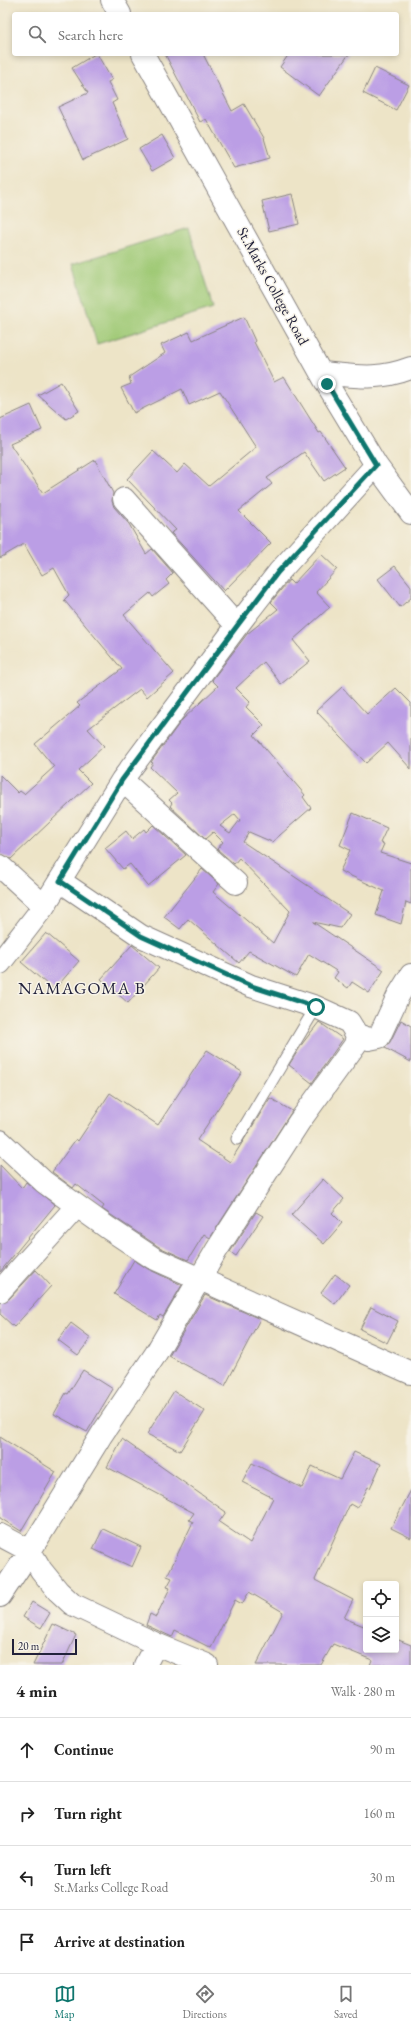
<!DOCTYPE html>
<meta charset="utf-8">
<style>
body{margin:0;font-family:"EB Garamond",serif;background:#f2f2f2;color:#222}
.controls{position:absolute;right:12px;bottom:12px;display:grid;overflow:hidden;border-radius:4px;box-shadow:0 2px 6px #0003}
.controls button{width:36px;height:36px;display:grid;place-items:center;padding:0;border:0;border-bottom:1px solid #e0e0e0;background:#fff;color:#222;font:20px sans-serif}
.scale{position:absolute;left:12px;bottom:10px;width:65px;box-sizing:border-box;padding-left:4px;border:2px solid #22223b;border-top:0;font-size:11px;line-height:14px;white-space:nowrap;color:#22223b;-webkit-text-stroke:3px #f7f3e8;paint-order:stroke}
.stop{position:absolute;width:12px;height:12px;margin:-9px;border:3px solid #0f766e;border-radius:50%;background:#fff}
.stop.end{background:#0f766e;border-color:#fff;box-shadow:0 1px 4px #0008}
.list{margin:0;padding:0;list-style:none}
h2{display:flex;justify-content:space-between;align-items:center;height:52px;margin:0;padding:0 16px;font-size:17px}
h2 small{font-size:13px;font-weight:400;color:#767676}
.list li{display:grid;grid-template-columns:26px 1fr auto;gap:12px;align-items:center;box-sizing:border-box;height:64px;padding:0 16px;border-top:1px solid #e0e0e0}
.list b{display:block;font-size:15px;white-space:nowrap}
.list p{margin:0;font-size:13px;white-space:nowrap;color:#767676}
.list em{font-size:13px;font-style:normal;color:#767676}
.icon{flex:none;width:22px;height:22px;fill:none;stroke:currentColor;stroke-width:2;stroke-linecap:round;stroke-linejoin:round}
.map{position:relative;flex:none;width:411px;height:1665px;overflow:hidden}
.search{position:absolute;background:#fff;box-shadow:0 2px 6px #0003;left:12px;right:12px;top:12px;height:44px;display:flex;align-items:center;gap:10px;box-sizing:border-box;padding:0 14px;border-radius:4px;color:#767676;font-size:15px}
.sheet{height:308px;background:#fff}
nav{display:flex;justify-content:space-around;align-items:center;box-sizing:border-box;height:56px;border-top:1px solid #e0e0e0;background:#fff;font-size:11px;color:#767676}
nav a{display:grid;justify-items:center;gap:2px}
nav .on{color:#0f766e}
.map>svg:first-child{display:block}
.green{fill:#9fc975;stroke:#607658}
.building{fill:#bb9ee5;fill-rule:evenodd}
.lines{fill:none;stroke-linecap:round;stroke-linejoin:round}
.lane-casing{stroke:#888381;stroke-width:13}
.street-casing{stroke:#888381;stroke-width:24}
.lane{stroke:#fff;stroke-width:11}
.street{stroke:#fff;stroke-width:22}
.route{stroke:#0f766e;stroke-width:5}
.labels{text-anchor:middle;stroke-width:3;stroke-linejoin:round;paint-order:stroke}
.street-label{font-size:15px;fill:#22223b;stroke:#f7f3e8}
.quarter-label{font-size:17px;letter-spacing:1px;fill:#22223b;stroke:#f7f3e8}
</style>
<div class="map">
<svg width="411" height="1665" viewBox="0 0 411 1665">
<rect width="100%" height="100%" fill="#f7f3e8"/>
<filter id="ink" filterUnits="userSpaceOnUse"><feTurbulence type="fractalNoise" baseFrequency=".025" numOctaves="2"/><feDisplacementMap in="SourceGraphic" scale="8" xChannelSelector="R" yChannelSelector="G"/><feConvolveMatrix kernelMatrix="1 2 1 2 8 2 1 2 1" color-interpolation-filters="sRGB"/></filter>
<filter id="wash" filterUnits="userSpaceOnUse"><feTurbulence type="fractalNoise" baseFrequency=".012" numOctaves="4" result="noise"/><feDisplacementMap in="SourceGraphic" scale="16" xChannelSelector="R" yChannelSelector="G"/><feGaussianBlur stdDeviation="0.9" result="paint"/><feColorMatrix in="noise" values="0 0 0 0 0 0 0 0 0 0 0 0 0 0 0 0 0 1.4 0 .05"/><feComposite in="paint" operator="in"/></filter>
<g filter="url(#wash)">
<rect width="100%" height="100%" fill="#ede4c7"/>
<!-- green -->
<path class="green" d="M189,228L213,308L97,344L73,264Z"/>
<g id="blocks">
<!-- building -->
<path class="building" d="M95,54H97L112,80L108,82L117,100L112,103L128,139L83,160L58,107L88,93L72,68Z
M165,54H203L232,111L244,104L264,138L270,158L234,168L206,119L200,122Z
M289,54H349L319,96L280,67Z
M375,68L409,85L396,110L363,93Z
M162,135L175,158L152,171L139,149Z
M292,194L299,224L269,231L262,201Z
M244,317L255,341L254,342L274,382L284,377L319,433L321,432L345,467L324,481L304,452L267,478L272,484L239,511L271,543L224,591L171,533L176,530L127,479L153,451L177,473L185,464L209,486L256,447L220,391L189,405L182,389L134,413L121,388L131,384L129,377L165,353L161,345L189,332L193,340Z
M61,382L79,411L66,419L38,395Z
M31,405L42,430L10,444L43,493L95,460L113,493L112,501L114,507L129,524L146,554L152,549L173,573L166,580L169,584L153,597L150,593L124,615L174,673L147,697L140,689L88,729L104,746L78,770L91,783L11,859L0,854V775L18,793L20,791L24,794L54,767L35,744L80,706L77,703L122,669L64,600L69,595L54,568L42,575L24,544L0,558V419Z
M321,554L337,569L316,592L330,607L293,640L310,661L281,684L264,662L236,688L250,702L246,707L264,725L254,735L305,795L303,797L311,808L272,842L249,832L243,842L350,914L340,928L313,922L384,970L369,993L352,982L348,988L334,978L338,972L309,954L296,977L249,951L239,963L188,919L180,929L164,917L202,869L219,884L213,892L273,943L290,911L239,858L234,864L217,849L223,842L213,832L205,839L170,806L172,803L169,800L177,793L150,767L153,763L151,762L182,720L218,686L212,680L247,634L278,609L271,602L289,580L293,584ZM235,814L240,820L230,833L220,826Z
M395,566L411,586V598L400,607L378,579Z
M342,687L367,714L396,688L411,703V769L388,743L366,763L316,711Z
M353,813L387,828L380,843L384,844L380,853L411,863V904L406,902L401,924L376,915L384,891L340,871L350,850L340,845Z
M153,825L186,855L148,886L130,864L123,869L105,848L126,831L132,839L144,829L146,832Z
M46,933L79,961L54,990L21,962Z
M132,945L159,968L128,1003L101,979Z
M401,1020L411,1026V1062L385,1048L390,1042Z
M319,1022L343,1039L312,1083L289,1065L302,1044Z
M207,1050L242,1072L197,1140L230,1162L270,1098L292,1111L210,1238L204,1234L188,1260L159,1247L102,1209L104,1206L76,1184L73,1188L52,1172L76,1139L78,1141L110,1093L158,1125Z
M0,1165L22,1188L26,1182L55,1205L0,1272Z
M323,1179L344,1199L332,1213L342,1223L324,1244L291,1215Z
M256,1212L263,1216L236,1256L230,1252Z
M134,1260L148,1269L182,1285L163,1317L160,1315L157,1320L114,1294Z
M36,1270L51,1286L14,1327L0,1314V1303L9,1299Z
M335,1274L349,1285L335,1304L321,1293Z
M205,1295L260,1319L225,1386L169,1356Z
M371,1307L398,1321L387,1343L360,1329Z
M71,1323L91,1338L78,1355L58,1340Z
M83,1370L113,1389L87,1432L54,1414L66,1393L68,1394Z
M174,1391L205,1411L180,1451L147,1434Z
M0,1437L56,1472L21,1531L0,1518Z
M122,1439L226,1512L219,1522L250,1543L273,1498L242,1482L252,1463L302,1488L312,1466L340,1479L354,1452L381,1464L370,1488L368,1487L357,1508L350,1504L315,1580L353,1600L344,1618L366,1627V1650H396V1639L411,1645V1665H370L372,1660L333,1644L321,1665H256L283,1612L249,1592L242,1604L235,1600L211,1648L175,1630L172,1637L146,1625L150,1614L156,1617L170,1588L167,1587L172,1578L167,1576L193,1522L189,1520L194,1513L107,1467Z
M411,1490V1538L391,1528Z
M103,1529L141,1547L132,1567L93,1549Z
M32,1602L50,1613L41,1628L23,1617Z
M53,1624L76,1635L62,1665H33Z"/>
</g>
</g>
<g filter="url(#ink)">
<use href="#blocks" fill-opacity="0" stroke="#888381" stroke-width="1"/>
<g class="lines">
<defs>
<path id="lane" d="M237,1139L316,1007"/>
<path id="street" d="M112,0L120,14
M143,54L327,384L376,465L411,513
M321,373C357,376 376,381 411,368
M124,499L237,626
M122,780L236,883
M0,866L44,906
M0,963L44,906L122,780L237,626L279,572L376,465
M357,1035L369,1039L379,1037L398,996L411,975
M0,1141L44,1182L108,1228L153,1258L411,1373
M0,1291L77,1206
M0,1535L30,1551L41,1570L58,1591L72,1604L156,1644L207,1665
M0,1596L30,1551L102,1434L155,1355L216,1251L299,1122L355,1045L357,1035L349,1022L316,1007L251,986L141,936L60,881
M145,1665L156,1644"/>
</defs>
<!-- lane casing -->
<use href="#lane" class="lane-casing"/>
<!-- street casing -->
<use href="#street" class="street-casing"/>
<!-- lane -->
<use href="#lane" class="lane"/>
<!-- street -->
<use href="#street" class="street"/>
</g>
</g>
<g class="lines" filter="url(#ink)">
<!-- route -->
<path class="route" d="M316,1007L251,986L141,936L60,881L122,780L237,626L278,572L376,465L327,384"/>
</g>
<g class="labels">
<!-- street labels -->
<g class="street-label">
<text transform="translate(273 286) rotate(61)" y="5">St.Marks College Road</text>
</g>
<!-- quarter labels -->
<g class="quarter-label">
<text x="82" y="994">NAMAGOMA B</text>
</g>
</g>
</svg>
<div class="controls">
<button><svg class="icon" aria-label="locate" viewBox="0 0 24 24"><circle cx="12" cy="12" r="6"/><path d="M12 2v4M12 18v4M2 12h4M18 12h4"/></svg></button>
<button><svg class="icon" aria-label="layers" viewBox="0 0 24 24"><path d="M12 4l9 5-9 5-9-5zM3 14l9 5 9-5"/></svg></button>
</div>
<div class="scale">20 m</div>
<div class="stop" style="left:316px;top:1007px"></div>
<div class="stop end" style="left:327px;top:384px"></div>
<div class="search"><svg class="icon" aria-label="search" viewBox="0 0 24 24"><circle cx="10" cy="10" r="6"/><path d="M15 15l6 6"/></svg>Search here</div>
</div>
<section class="sheet">
<h2>4 min<small>Walk · 280 m</small></h2>
<ul class="list">
<li><svg class="icon" aria-label="ahead" viewBox="0 0 24 24"><path d="M12 20V5M6 11l6-6 6 6"/></svg><div><b>Continue</b></div><em>90 m</em></li>
<li><svg class="icon" aria-label="right" viewBox="0 0 24 24"><path d="M7 20v-9h11M14 6l5 5-5 5"/></svg><div><b>Turn right</b></div><em>160 m</em></li>
<li><svg class="icon" aria-label="left" viewBox="0 0 24 24"><path d="M17 20v-9H6M10 6l-5 5 5 5"/></svg><div><b>Turn left</b><p>St.Marks College Road</p></div><em>30 m</em></li>
<li><svg class="icon" aria-label="arrive" viewBox="0 0 24 24"><path d="M6 21V4h12l-3 4 3 4H6"/></svg><div><b>Arrive at destination</b></div></li>
</ul>
</section>
<nav>
<a class="on"><svg class="icon" aria-label="map" viewBox="0 0 24 24"><path d="M3 6l6-2 6 2 6-2v14l-6 2-6-2-6 2zM9 4v14M15 6v14"/></svg>Map</a>
<a><svg class="icon" aria-label="directions" viewBox="0 0 24 24"><path d="M12 3l9 9-9 9-9-9zM9 14v-3h6M13 9l2 2-2 2"/></svg>Directions</a>
<a><svg class="icon" aria-label="saved" viewBox="0 0 24 24"><path d="M7 4h10v16l-5-4-5 4z"/></svg>Saved</a>
</nav>
